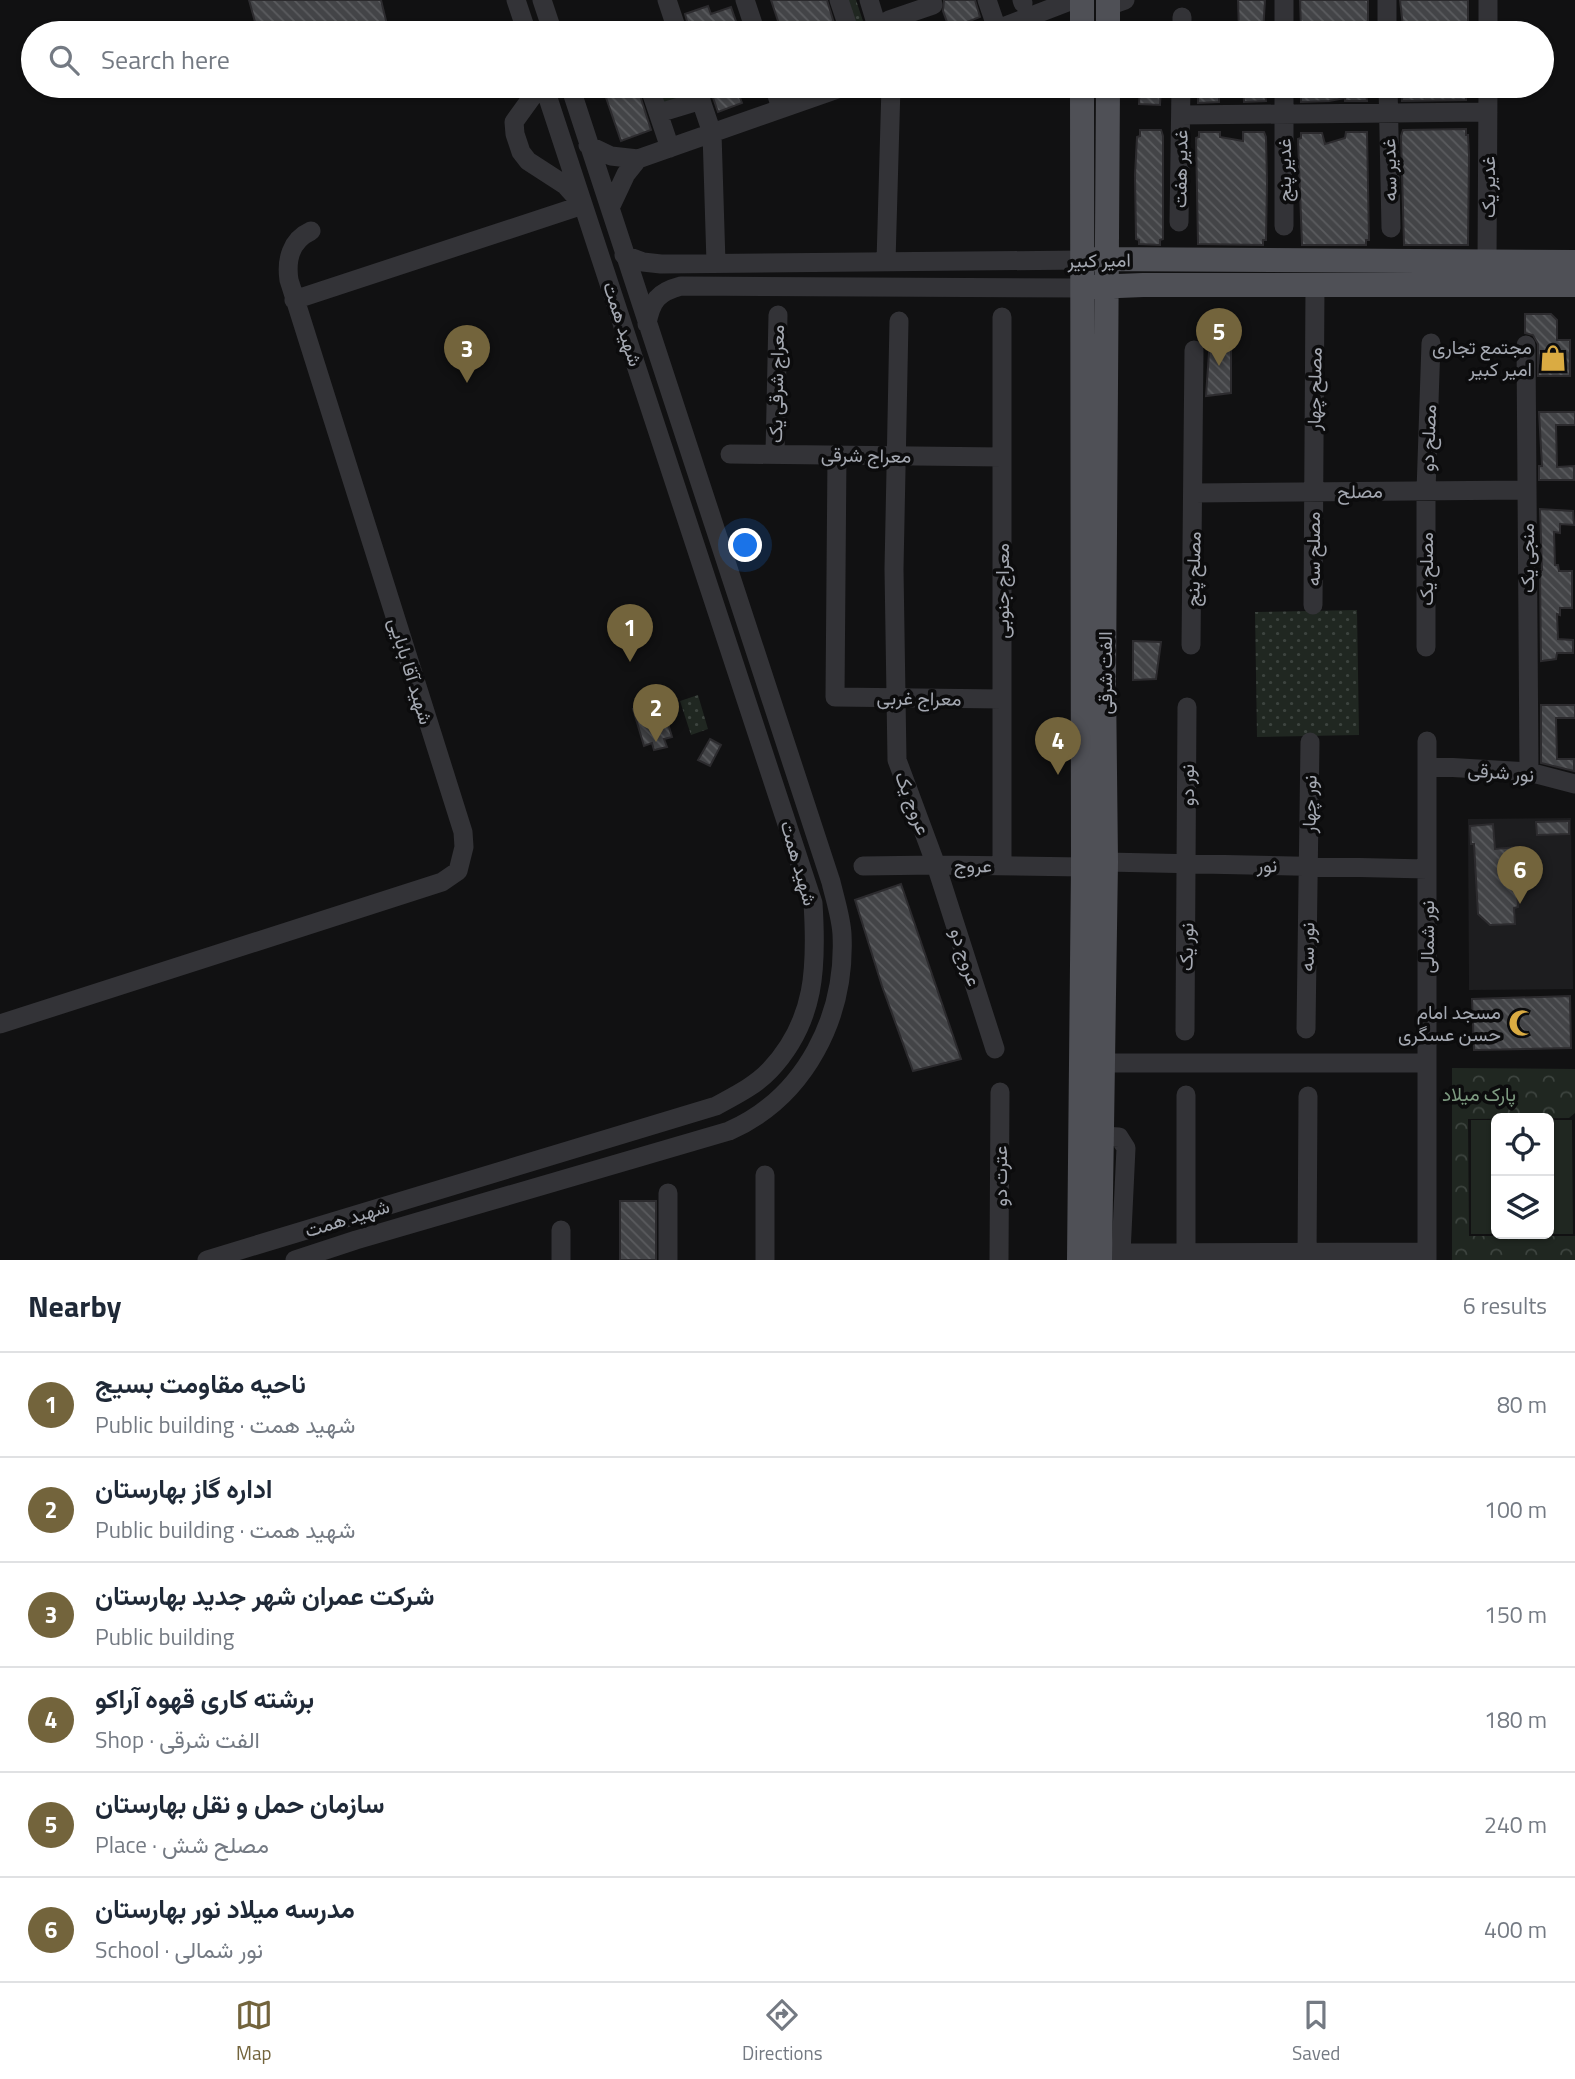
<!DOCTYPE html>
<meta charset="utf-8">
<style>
body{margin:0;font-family:"Titillium Web",Vazirmatn,sans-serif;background:#f2f2f3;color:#1f2937}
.controls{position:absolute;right:21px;bottom:21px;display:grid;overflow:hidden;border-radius:10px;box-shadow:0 2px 5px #0004}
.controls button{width:63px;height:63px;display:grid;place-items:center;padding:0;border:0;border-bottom:2px solid #e0e1e3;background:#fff;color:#1f2937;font:35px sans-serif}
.you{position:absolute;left:746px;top:546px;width:24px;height:24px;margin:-18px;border:5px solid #fff;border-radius:50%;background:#1a73e8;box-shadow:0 0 0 10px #1a73e833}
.badge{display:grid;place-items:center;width:46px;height:46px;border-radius:50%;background:#73643c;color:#fff;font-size:23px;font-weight:700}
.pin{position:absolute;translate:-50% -58px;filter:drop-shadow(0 2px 4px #0008)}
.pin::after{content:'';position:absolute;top:37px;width:24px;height:21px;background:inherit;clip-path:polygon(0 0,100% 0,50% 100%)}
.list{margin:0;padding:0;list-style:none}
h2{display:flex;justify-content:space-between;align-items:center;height:91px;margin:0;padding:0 28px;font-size:30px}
h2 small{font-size:23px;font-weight:400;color:#747a83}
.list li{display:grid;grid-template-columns:46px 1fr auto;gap:21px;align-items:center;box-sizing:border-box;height:105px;padding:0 28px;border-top:2px solid #e0e1e3}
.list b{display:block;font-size:26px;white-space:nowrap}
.list p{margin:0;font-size:23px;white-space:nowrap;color:#747a83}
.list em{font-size:23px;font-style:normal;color:#747a83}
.icon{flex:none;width:38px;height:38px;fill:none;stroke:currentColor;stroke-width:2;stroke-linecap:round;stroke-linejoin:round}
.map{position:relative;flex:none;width:1575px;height:1260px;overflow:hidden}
.search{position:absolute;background:#fff;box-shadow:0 2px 5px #0004;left:21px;right:21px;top:21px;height:77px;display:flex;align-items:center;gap:18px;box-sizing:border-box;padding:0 24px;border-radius:38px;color:#747a83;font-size:26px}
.sheet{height:721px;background:#fff}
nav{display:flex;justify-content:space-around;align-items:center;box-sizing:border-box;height:98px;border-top:2px solid #e0e1e3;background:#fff;font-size:19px;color:#747a83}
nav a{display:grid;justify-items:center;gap:4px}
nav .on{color:#73643c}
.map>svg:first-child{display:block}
.built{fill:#1d1d1f}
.forest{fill:url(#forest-crowns)}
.park{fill:url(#park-dots)}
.garden{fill:#202721}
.building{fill:url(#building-back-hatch);stroke:#2c2b2e;stroke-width:2}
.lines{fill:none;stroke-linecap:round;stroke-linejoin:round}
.minor{stroke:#333337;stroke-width:19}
.major{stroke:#4f5056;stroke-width:24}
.labels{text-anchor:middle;stroke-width:7;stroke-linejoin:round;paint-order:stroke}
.street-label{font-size:19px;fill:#a4a8b1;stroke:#0c0c0d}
.poi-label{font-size:19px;fill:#a4a8b1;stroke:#0c0c0d;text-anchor:end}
.park-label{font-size:19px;fill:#7d9a80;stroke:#0c0c0d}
</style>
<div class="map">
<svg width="1575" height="1260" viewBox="0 0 1575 1260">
<defs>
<pattern id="forest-crowns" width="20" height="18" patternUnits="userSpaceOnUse" patternTransform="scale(1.75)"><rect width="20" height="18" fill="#202721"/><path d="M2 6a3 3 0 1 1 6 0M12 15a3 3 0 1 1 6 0" fill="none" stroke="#3d443f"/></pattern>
<pattern id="park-dots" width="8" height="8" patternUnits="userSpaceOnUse" patternTransform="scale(1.75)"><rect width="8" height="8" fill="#202721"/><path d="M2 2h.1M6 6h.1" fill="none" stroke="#3d443f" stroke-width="1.8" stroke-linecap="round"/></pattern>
<pattern id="building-back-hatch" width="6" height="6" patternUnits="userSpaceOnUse" patternTransform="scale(1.75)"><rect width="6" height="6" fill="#434447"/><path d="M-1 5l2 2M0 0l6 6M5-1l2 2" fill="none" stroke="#5b5c5f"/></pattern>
</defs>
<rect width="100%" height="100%" fill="#111112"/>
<!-- built -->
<path class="built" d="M1571,818L1573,989L1469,990L1468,819Z"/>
<!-- forest -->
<path class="forest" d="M1452,1068L1575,1069V1113L1569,1118L1468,1119L1469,1236H1575V1260H1452Z"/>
<!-- park -->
<path class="park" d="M846,0H856L867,33H857Z
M1288,31H1373V33H1288Z
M656,86H686L690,96L663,106Z
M1357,610L1359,735L1257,737L1255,612Z
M698,695L708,729L691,735L680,701Z"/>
<!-- garden -->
<path class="garden" d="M1471,1120H1496V1234H1543H1471Z
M1549,1120H1572L1573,1234H1549Z"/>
<!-- building -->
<path class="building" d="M249,0H381L389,33H258Z
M771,0H827L837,33H782Z
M944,0H975L980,17L967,22L970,29L951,33L943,11Z
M1238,0H1265L1263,33H1239Z
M1300,0H1368V24L1365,25V30L1301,29Z
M1400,0H1468V22L1466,23V28L1403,27Z
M708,6L711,14L731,7L740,33H690L685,14Z
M602,86H637L651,130L621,141Z
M709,86H760L761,88L739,95L742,103L718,112Z
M1243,86H1264L1266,101L1244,102Z
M1301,86H1365L1367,101H1345V98L1329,101L1301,102Z
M1445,86H1466V100L1402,101L1403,87H1424L1425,97L1445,91Z
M1140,87H1161L1160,105L1139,104Z
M1198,88H1219V102L1198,103Z
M1466,129V135H1468L1469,155L1468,245H1404L1401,136L1403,130Z
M1140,130H1161L1163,136V239L1160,240V245L1139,244V240L1136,239L1135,175L1137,137L1140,136Z
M1199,132H1220V137L1243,141V132H1264L1266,137L1267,182L1266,240H1263V245L1198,244L1196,138L1199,137Z
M1346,132H1367L1369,240H1366V245H1302L1298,139L1301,138V133H1322L1325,144L1345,138Z
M1525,314H1551L1557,320V340H1570V376H1538V344L1533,335L1525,333Z
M1210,338H1231V393L1206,396Z
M1539,412H1575V425H1556L1557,467L1574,466V480H1539V466H1542Z
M1540,509L1573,511L1574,525L1560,524V533L1554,532L1555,565H1558L1559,571H1572V608H1560V615L1557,614L1558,639L1573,640V653H1557L1556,659L1541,661L1540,570H1542Z
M1133,641L1161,642L1156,679L1133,680Z
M661,700L672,737L664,739L667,747L654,750L652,743L644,746L633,709Z
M1541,705H1575V718H1556L1557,759H1574V771L1541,763Z
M710,739L721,745L710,766L698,760Z
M1569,821V834L1537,835L1536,822Z
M1493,824L1495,849L1517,847L1519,868H1516L1518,907L1514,908L1515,924L1490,925L1478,914L1474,844H1471L1470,826Z
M901,884L961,1059L913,1071L882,986L855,900Z
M1570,996L1571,1048L1474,1050L1472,999Z
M620,1201H656V1260H620Z"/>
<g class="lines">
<!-- minor -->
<path class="minor" d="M516,0L527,33
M542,0L553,33
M667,0L678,33
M745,0L756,33
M839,0L850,33
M869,0L879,33
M987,0L997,29
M1022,0L1023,3
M1284,0V33
M1387,0V33
M1488,0V33
M1108,6L1125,0
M889,20L933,5L932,0
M987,33L1073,0
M1182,33V17
M649,86L670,148
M696,86L712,133L716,263
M774,86L781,108
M1284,86V226
M1388,86L1391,228
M659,113L692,103
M1181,115L1488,112
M588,145L611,156L638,159L626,174L610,208
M638,159L846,86
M1179,222L1181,86
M624,255L643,262L661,264L1082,260
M886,262L891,86
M1487,262L1488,86
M294,300L583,205L565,185L528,161L521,152L515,134L514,122L540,86
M899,321L894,569L897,760L936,865L995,1049
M647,324C651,301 658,292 681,286L1083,288
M1526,345L1529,772
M775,453L778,315
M730,454L1002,457
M837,454L835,697L1002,699
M1194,493L1527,490
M1313,605L1315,286
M1191,645L1194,350
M1426,647V491L1431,343
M1427,741V1260
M1427,766L1529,772L1575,784
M1106,862L1427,869
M863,866L936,865L1083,867
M1002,866V317
M0,1024L442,882L458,871L464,847L463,832L289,280C286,260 291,240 311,231
M1306,1029L1310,742
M1185,1031L1187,707
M1105,1063H1427
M1186,1095V1260
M1103,1136L1119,1137L1126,1148L1121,1253
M1100,1253L1427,1252
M207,1260L716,1106C734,1096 755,1086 770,1070C816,1021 817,966 813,903L544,86
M295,1260L356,1240L729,1131C806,1097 846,1016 842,934C841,917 835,899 831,882L570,86
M561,1260V1230
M668,1260V1193
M765,1260V1175
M999,1260L1000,1092
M1307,1260L1308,1096"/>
<!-- major -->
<path class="major" d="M1108,0V33
M1082,33V0
M1093,259L1575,262
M1094,287L1143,285H1575
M1079,1260L1083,867L1082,86
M1100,1260L1106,862L1104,683L1108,86"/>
</g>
<!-- icons -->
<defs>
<symbol id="shop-bare" viewBox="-9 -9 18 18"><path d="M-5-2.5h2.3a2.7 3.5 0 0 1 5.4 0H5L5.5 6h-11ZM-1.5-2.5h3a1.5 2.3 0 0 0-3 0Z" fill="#daab42" stroke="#0c0c0d" stroke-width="2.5" paint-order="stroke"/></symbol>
<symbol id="mosque-bare" viewBox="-9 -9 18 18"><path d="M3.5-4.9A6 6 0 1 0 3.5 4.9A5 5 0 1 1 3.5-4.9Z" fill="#daab42" stroke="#0c0c0d" stroke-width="2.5" paint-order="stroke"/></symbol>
</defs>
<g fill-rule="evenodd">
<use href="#shop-bare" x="1534" y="339" width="38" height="38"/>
<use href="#mosque-bare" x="1503" y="1004" width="38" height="38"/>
</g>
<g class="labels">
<!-- street labels -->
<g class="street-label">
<text transform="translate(1180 169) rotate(-89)" y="7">غدیر هفت</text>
<text transform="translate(1284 170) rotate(-90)" y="7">غدیر پنج</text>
<text transform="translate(1389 170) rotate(-91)" y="7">غدیر سه</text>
<text transform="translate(1488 187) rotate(-90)" y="7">غدیر یک</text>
<text transform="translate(1099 260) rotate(-1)" y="7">امیر کبیر</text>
<text transform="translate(623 324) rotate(72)" y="7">شهید همت</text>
<text transform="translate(776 384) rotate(-89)" y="7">معراج شرقی یک</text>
<text transform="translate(1314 389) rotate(-89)" y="7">مصلح چهار</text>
<text transform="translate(1428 438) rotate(-88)" y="7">مصلح دو</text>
<text transform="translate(866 455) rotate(1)" y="7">معراج شرقی</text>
<text transform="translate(1360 491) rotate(-1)" y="7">مصلح</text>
<text transform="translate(1313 549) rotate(-90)" y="7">مصلح سه</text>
<text transform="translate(1527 558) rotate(-90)" y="7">منجی یک</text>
<text transform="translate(1193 569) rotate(-89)" y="7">مصلح پنج</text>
<text transform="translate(1426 569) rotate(-90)" y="7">مصلح یک</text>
<text transform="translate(1002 591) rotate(-90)" y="7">معراج جنوبی</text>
<text transform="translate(411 671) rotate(73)" y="7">شهید آقا بابایی</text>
<text transform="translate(1105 673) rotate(-90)" y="7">الفت شرقی</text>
<text transform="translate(919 698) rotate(1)" y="7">معراج غربی</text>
<text transform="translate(1501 772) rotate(5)" y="7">نور شرقی</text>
<text transform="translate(1187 785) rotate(-90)" y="7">نور دو</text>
<text transform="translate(913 803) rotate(69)" y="7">عروج یک</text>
<text transform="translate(1309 804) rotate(-89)" y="7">نور چهار</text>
<text transform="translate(799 863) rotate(74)" y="7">شهید همت</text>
<text transform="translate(973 865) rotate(1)" y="7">عروج</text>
<text transform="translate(1267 865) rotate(1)" y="7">نور</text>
<text transform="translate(1427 937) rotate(-90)" y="7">نور شمالی</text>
<text transform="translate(1186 947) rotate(-89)" y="7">نور یک</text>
<text transform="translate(1307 947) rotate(-89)" y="7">نور سه</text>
<text transform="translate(966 957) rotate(72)" y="7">عروج دو</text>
<text transform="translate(1000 1176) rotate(-90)" y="7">عترت دو</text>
<text transform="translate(347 1218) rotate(-17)" y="7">شهید همت</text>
</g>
<!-- poi labels -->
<g class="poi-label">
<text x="1532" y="354">مجتمع تجاری<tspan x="1532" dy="22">امیر کبیر</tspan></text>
<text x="1501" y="1019">مسجد امام<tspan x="1501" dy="22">حسن عسگری</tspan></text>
</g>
<!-- park labels -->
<g class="park-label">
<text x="1479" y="1101">پارک میلاد</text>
</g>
</g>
</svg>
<div class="controls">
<button><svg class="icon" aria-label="locate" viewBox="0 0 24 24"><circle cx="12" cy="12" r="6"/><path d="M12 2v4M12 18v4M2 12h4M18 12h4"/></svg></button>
<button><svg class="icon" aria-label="layers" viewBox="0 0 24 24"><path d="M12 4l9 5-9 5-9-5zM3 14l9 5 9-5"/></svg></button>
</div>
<div class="you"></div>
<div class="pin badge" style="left:630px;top:662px">1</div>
<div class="pin badge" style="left:656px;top:742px">2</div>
<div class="pin badge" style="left:467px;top:383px">3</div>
<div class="pin badge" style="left:1058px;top:775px">4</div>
<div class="pin badge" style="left:1219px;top:366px">5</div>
<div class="pin badge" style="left:1520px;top:904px">6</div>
<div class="search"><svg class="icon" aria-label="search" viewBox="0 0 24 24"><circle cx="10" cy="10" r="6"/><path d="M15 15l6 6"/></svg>Search here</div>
</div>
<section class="sheet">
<h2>Nearby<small>6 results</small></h2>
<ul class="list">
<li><span class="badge">1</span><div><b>ناحیه مقاومت بسیج</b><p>Public building · شهید همت</p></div><em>80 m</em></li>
<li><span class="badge">2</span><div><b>اداره گاز بهارستان</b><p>Public building · شهید همت</p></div><em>100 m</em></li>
<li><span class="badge">3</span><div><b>شرکت عمران شهر جدید بهارستان</b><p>Public building</p></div><em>150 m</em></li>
<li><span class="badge">4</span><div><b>برشته کاری قهوه آراکو</b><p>Shop · الفت شرقی</p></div><em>180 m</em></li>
<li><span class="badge">5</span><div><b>سازمان حمل و نقل بهارستان</b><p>Place · مصلح شش</p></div><em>240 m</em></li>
<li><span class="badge">6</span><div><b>مدرسه میلاد نور بهارستان</b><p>School · نور شمالی</p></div><em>400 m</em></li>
</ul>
</section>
<nav>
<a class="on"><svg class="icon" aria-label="map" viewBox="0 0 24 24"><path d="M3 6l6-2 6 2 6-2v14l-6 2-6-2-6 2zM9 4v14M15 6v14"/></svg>Map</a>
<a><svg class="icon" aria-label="directions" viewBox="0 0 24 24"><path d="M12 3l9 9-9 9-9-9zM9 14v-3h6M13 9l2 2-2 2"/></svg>Directions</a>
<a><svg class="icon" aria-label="saved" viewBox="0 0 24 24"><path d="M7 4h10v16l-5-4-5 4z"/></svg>Saved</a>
</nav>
